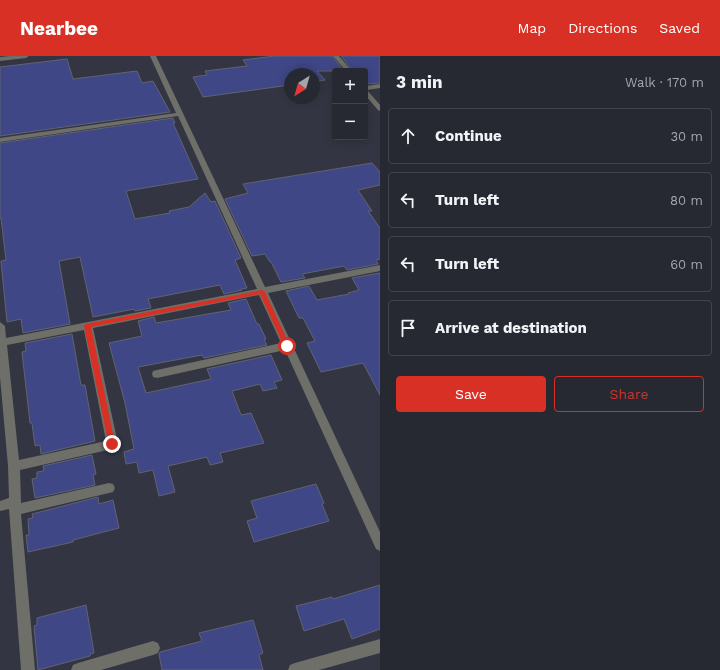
<!DOCTYPE html>
<meta charset="utf-8">
<style>
body{margin:0;font-family:"Work Sans",sans-serif;background:#2e303a;color:#f1f3f6}
.controls{position:absolute;right:12px;top:12px;display:grid;overflow:hidden;border-radius:4px;box-shadow:0 2px 10px #0003}
.controls button{width:36px;height:36px;display:grid;place-items:center;padding:0;border:0;border-bottom:1px solid #42444d;background:#262832;color:#f1f3f6;font:20px sans-serif}
.compass{position:absolute;left:284px;top:12px;width:36px;height:36px;border-radius:50%;background:#262832;box-shadow:0 2px 10px #0003;rotate:217deg}
.stop{position:absolute;width:12px;height:12px;margin:-9px;border:3px solid #d93025;border-radius:50%;background:#fff}
.stop.end{background:#d93025;border-color:#fff;box-shadow:0 1px 4px #0008}
.list{margin:0;padding:0;list-style:none}
h2{display:flex;justify-content:space-between;align-items:center;height:52px;margin:0;padding:0 16px;font-size:17px}
h2 small{font-size:13px;font-weight:400;color:#a4a6ac}
.list li{display:grid;grid-template-columns:26px 1fr auto;gap:12px;align-items:center;box-sizing:border-box;height:56px;margin:0 8px 8px;padding:0 8px;border:1px solid #42444d;border-radius:4px}
.list b{display:block;font-size:15px;white-space:nowrap}
.list em{font-size:13px;font-style:normal;color:#a4a6ac}
.actions{display:flex;gap:8px;padding:12px 16px}
.actions a{flex:1;padding:9px 0;border:1px solid #d93025;border-radius:4px;text-align:center;font-size:14px;color:#d93025}
.actions .main{background:#d93025;color:#fff}
.icon{flex:none;width:22px;height:22px;fill:none;stroke:currentColor;stroke-width:2;stroke-linecap:round;stroke-linejoin:round}
.map{position:relative;flex:none;width:380px;height:614px;overflow:hidden}
header{display:flex;align-items:center;gap:24px;box-sizing:border-box;height:56px;padding:0 20px;background:#d93025;color:#fff}
header strong{font-size:19px}
nav{display:flex;gap:22px;margin-inline-start:auto;font-size:14px}
main{display:flex}
aside{flex:1;background:#262832}
.map>svg:first-child{display:block}
.building{fill:#3f4787;stroke:#606370}
.lines{fill:none;stroke-linecap:round;stroke-linejoin:round}
.minor{fill:#6e6f69;fill-rule:evenodd}
.route{fill:#d93025}
</style>
<header>
<strong>Nearbee</strong>
<nav><a>Map</a><a>Directions</a><a>Saved</a></nav>
</header>
<main>
<div class="map">
<svg width="380" height="614" viewBox="0 0 380 614">
<rect width="100%" height="100%" fill="#333642"/>
<!-- building -->
<path class="building" d="M275,0H332L344,15H317L325,24L314,26V18H290V29L203,41L193,21L207,19L205,15L247,10L243,4Z
M341,0H380V27L365,28V15H353Z
M67,3L73,23L137,15L142,27L153,25L170,56L0,80V11Z
M173,62L175,67H173L198,123L126,135L135,163L170,157L169,155L189,151L205,137L211,146L215,145L241,202L235,204L247,232L241,233L242,234L224,238L220,229L148,243L151,252L135,255L134,253L93,261L80,201L59,205L70,268L23,277L21,263L7,266L1,205L6,204L1,162L0,163V87Z
M372,107L380,116V129L358,134L372,155H368L380,172V203L376,204L378,208L347,214L344,210L302,218L305,222L281,226L271,206H270L265,198L252,200L225,143L248,137L243,128Z
M380,217V339L363,307L321,316L307,287L315,285L303,262H299L286,235L309,230L317,244L349,238L348,237L359,234L352,222Z
M246,243L257,268H259L266,283L264,284L267,289L204,302L202,299L138,311L146,337L211,323L207,313L271,299L282,324L274,326L277,332L263,335L260,328L232,335L241,359L251,357L264,387L220,397L223,406L210,409L207,401L168,410L175,436L159,440L153,414L139,417L137,406L126,408L124,396L134,393L125,347L109,287L142,280L138,265L154,261L156,267L231,254L228,247Z
M72,278L81,329H85L95,385L41,398L40,389L35,390L32,367H30L22,296L26,295L25,287Z
M92,399L96,418L93,419L95,429L35,442L32,423L37,422V416L44,415L43,410Z
M316,428L324,447L322,448L329,465L254,486L247,465L257,462L251,445Z
M98,441L99,448L113,444L119,472L73,484V486L28,496L26,479H29L28,463L33,462L32,458Z
M380,529V573L352,583L344,563L304,575L296,550L332,541L333,543Z
M86,549L94,597L90,598V600L38,614L34,570L37,569V562Z
M253,564L263,597L259,599L263,614H162L159,598L160,596L202,585L199,577Z"/>
<g class="lines">
<!-- minor -->
<path class="minor" d="M10,0H29L26,2L0,5V1Z
M150,0H156L265,231L380,209V215L268,237L380,476V495L376,493L285,294L157,322L153,321L152,318L153,315L157,314L281,287L259,239L93,272L118,388L116,391L112,393L20,414L21,447L109,427L113,428L115,432L113,436L109,437L21,458L35,614H21L9,453L0,455V445L9,442L8,410L0,321V266L5,270L6,282L257,233L178,60L0,86V82L176,57ZM84,274L106,385L19,404L7,289Z
M333,0H339L352,15H346Z
M380,28V32L367,34L380,49V55L378,54L365,39V30Z
M380,583V597L319,614H288L290,609L295,607Z
M153,585L158,587L160,592L158,597L153,599L101,614H71L73,609L78,607Z"/>
</g>
<!-- route -->
<path class="route" d="M262,234L265,236L290,290L289,292L287,293L284,290L260,238L91,271L115,388L114,390H109L84,270L85,268Z"/>
</svg>
<div class="controls">
<button>+</button>
<button>−</button>
</div>
<svg class="compass" viewBox="-18 -18 36 36"><path d="M0-13l5 13h-10z" fill="#e53935"/><path d="M0 13l5-13h-10z" fill="#a4a6ac"/></svg>
<div class="stop" style="left:287px;top:290px"></div>
<div class="stop end" style="left:112px;top:388px"></div>
</div>
<aside>
<h2>3 min<small>Walk · 170 m</small></h2>
<ul class="list">
<li><svg class="icon" aria-label="ahead" viewBox="0 0 24 24"><path d="M12 20V5M6 11l6-6 6 6"/></svg><div><b>Continue</b></div><em>30 m</em></li>
<li><svg class="icon" aria-label="left" viewBox="0 0 24 24"><path d="M17 20v-9H6M10 6l-5 5 5 5"/></svg><div><b>Turn left</b></div><em>80 m</em></li>
<li><svg class="icon" aria-label="left" viewBox="0 0 24 24"><path d="M17 20v-9H6M10 6l-5 5 5 5"/></svg><div><b>Turn left</b></div><em>60 m</em></li>
<li><svg class="icon" aria-label="arrive" viewBox="0 0 24 24"><path d="M6 21V4h12l-3 4 3 4H6"/></svg><div><b>Arrive at destination</b></div></li>
</ul>
<div class="actions"><a class="main">Save</a><a>Share</a></div>
</aside>
</main>
